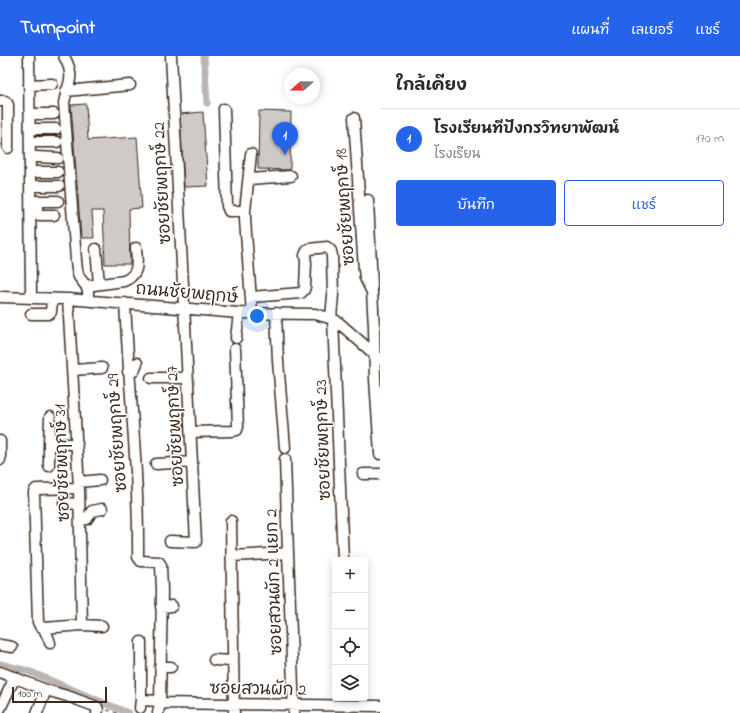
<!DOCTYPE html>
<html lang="th">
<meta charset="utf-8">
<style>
body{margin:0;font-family:"Indie Flower","Playpen Sans Thai",sans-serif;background:#f2f2f3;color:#2b2b33}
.controls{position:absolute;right:12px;bottom:12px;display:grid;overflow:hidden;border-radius:4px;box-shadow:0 2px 10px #0003}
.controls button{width:36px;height:36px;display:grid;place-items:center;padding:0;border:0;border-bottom:1px solid #e1e1e2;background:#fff;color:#2b2b33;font:20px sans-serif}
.compass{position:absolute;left:284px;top:12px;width:36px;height:36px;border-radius:50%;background:#fff;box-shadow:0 2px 10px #0003;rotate:250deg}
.scale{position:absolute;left:12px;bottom:10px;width:95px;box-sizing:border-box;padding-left:4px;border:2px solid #3b2a1e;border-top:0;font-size:11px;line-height:14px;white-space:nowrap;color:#3b2a1e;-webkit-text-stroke:3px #fff;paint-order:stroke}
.you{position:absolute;left:257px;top:260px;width:14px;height:14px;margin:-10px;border:3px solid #fff;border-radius:50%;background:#1a73e8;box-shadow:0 0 0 6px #1a73e833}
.badge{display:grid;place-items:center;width:26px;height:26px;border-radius:50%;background:#2563eb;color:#fff;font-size:13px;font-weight:700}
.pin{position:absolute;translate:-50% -33px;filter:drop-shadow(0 1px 2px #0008)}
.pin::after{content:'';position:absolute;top:21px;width:14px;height:12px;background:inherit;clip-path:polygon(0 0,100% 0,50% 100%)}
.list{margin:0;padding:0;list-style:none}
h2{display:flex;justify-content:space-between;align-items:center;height:52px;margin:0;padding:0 16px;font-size:17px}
h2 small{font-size:13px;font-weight:400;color:#7c7c81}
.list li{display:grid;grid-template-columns:26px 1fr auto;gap:12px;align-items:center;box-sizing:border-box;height:60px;padding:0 16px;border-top:1px solid #e1e1e2}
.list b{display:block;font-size:15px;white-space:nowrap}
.list p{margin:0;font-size:13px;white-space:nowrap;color:#7c7c81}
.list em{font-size:13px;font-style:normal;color:#7c7c81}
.actions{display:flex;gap:8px;padding:12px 16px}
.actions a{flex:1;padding:9px 0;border:1px solid #2563eb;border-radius:4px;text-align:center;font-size:14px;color:#2563eb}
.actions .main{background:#2563eb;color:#fff}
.icon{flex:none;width:22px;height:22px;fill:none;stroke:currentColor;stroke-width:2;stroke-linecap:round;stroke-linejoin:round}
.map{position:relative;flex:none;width:380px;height:657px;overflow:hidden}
header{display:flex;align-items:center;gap:24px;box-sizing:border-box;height:56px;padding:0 20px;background:#2563eb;color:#fff}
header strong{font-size:19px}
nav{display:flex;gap:22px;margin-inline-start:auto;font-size:14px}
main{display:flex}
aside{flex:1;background:#fff}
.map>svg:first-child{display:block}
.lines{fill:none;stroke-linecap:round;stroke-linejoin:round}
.canal{stroke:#bcb6b3;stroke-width:7}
.building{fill:#cfcac7;stroke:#3b2a1e}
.minor-casing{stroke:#3b2a1e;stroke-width:13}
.path{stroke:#3b2a1e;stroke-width:1;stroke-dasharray:4 3;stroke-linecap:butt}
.minor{stroke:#fff;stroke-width:10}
.labels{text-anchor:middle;stroke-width:3;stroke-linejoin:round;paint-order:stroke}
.street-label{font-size:17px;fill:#3b2a1e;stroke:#fff}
</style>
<header>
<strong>Turnpoint</strong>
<nav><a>แผนที่</a><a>เลเยอร์</a><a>แชร์</a></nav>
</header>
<main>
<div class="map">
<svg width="380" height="657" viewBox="0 0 380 657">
<rect width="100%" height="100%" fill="#fff"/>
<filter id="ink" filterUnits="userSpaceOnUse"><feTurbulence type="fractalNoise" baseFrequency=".025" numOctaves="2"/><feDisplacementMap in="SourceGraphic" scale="8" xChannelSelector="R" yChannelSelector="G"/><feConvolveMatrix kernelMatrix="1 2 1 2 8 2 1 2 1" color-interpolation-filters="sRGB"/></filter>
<g filter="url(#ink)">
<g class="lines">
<!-- canal -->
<path class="canal" d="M204,0L207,47
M0,608L28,615L128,657"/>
</g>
<!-- building -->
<path class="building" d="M86,48L88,84L137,81L142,152L129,153L130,208H105L103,155H92L94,182H81L71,49Z
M259,55L291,56L290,114L258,113Z
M203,56L208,130L184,131L180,58Z"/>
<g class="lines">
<defs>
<path id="minor" d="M29,0L31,242
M64,0C76,23 68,25 64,47L76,204L77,214L79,221L86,230L88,235V244
M29,29L52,28
M66,35L130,29
M0,45H5L7,47L8,49V92
M224,53L227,150L229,155H245V164L252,257
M36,58H54
M354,62L364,214L365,222L372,236L374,271L375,323L380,398
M36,73H56
M36,86H57
M36,101L58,102
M36,116H58
M249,123L291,120
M36,130H59
M368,144L372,230
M37,145V155L38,159H54
M37,145H58
M245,155L251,98
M96,193L99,228
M86,230L124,225C140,218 137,207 136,192
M0,241L68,243L239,257L315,258L333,263L338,266L380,303
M251,241L301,237L304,234L305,231L306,207L305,199L307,195L309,193L327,191L331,195L332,200L333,239L331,262
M68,243L79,432L82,569
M125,247C129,332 139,416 138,501L141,505L159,506L161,509L162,535L160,647L158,657
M276,257L278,305L285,392
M31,258H48L51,256L52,243
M333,263L343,504
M236,282L239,257
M73,314L102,312
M128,316L134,315L137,307
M151,322H187
M50,361L49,388H77
M191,376L233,375L237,374L238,371L235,293
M0,385V404
M285,403L288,497L294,657
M156,408L192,406
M49,410V388
M363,418H380
M79,426L100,424
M79,432L40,433H36L34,436L38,566L40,570L44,572L82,569L102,570
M64,447L79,448
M80,464L87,463L92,455L102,453
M231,465L234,657
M170,485L196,486C189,324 179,162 171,0
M232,500L288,497
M161,551L172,550
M44,572C45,577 49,581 50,587
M0,589L12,591
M214,604L233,605
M160,611H171
M0,616L46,634L67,640L97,651L98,654L97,657
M141,644V586
M160,647L380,650
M140,652L141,644L160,645
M0,653L15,621
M37,657L46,634"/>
</defs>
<!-- minor casing -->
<use href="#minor" class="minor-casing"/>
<!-- path -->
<path class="path" d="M107,654L117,657"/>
<!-- minor -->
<use href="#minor" class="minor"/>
</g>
</g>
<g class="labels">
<!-- street labels -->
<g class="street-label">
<text transform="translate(161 127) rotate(-93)" y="6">ซอยชัยพฤกษ์ 22</text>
<text transform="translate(344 151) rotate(-94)" y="6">ซอยชัยพฤกษ์ 18</text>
<text transform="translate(187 236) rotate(5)" y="6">ถนนชัยพฤกษ์</text>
<text transform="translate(174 370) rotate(-93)" y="6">ซอยชัยพฤกษ์ 27</text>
<text transform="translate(116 377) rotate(-94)" y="6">ซอยชัยพฤกษ์ 29</text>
<text transform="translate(322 384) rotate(-92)" y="6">ซอยชัยพฤกษ์ 23</text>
<text transform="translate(61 407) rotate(-92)" y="6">ซอยชัยพฤกษ์ 31</text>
<text transform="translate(273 526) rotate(-92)" y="6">ซอยสวนผัก 2 แยก 2</text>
<text transform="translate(258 632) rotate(1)" y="6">ซอยสวนผัก 2</text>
</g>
</g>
</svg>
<div class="controls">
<button>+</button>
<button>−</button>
<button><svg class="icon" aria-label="locate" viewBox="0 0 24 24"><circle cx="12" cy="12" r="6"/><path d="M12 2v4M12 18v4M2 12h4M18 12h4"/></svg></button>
<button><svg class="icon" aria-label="layers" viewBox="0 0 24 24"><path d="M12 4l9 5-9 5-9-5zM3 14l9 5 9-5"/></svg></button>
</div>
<svg class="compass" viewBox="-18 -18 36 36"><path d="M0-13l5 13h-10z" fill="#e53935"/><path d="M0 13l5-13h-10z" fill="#7c7c81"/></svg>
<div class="scale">100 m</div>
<div class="you"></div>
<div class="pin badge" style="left:285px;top:99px">1</div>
</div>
<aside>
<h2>ใกล้เคียง<small></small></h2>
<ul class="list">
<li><span class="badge">1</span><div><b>โรงเรียนทีปังกรวิทยาพัฒน์</b><p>โรงเรียน</p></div><em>170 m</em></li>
</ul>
<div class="actions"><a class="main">บันทึก</a><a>แชร์</a></div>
</aside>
</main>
